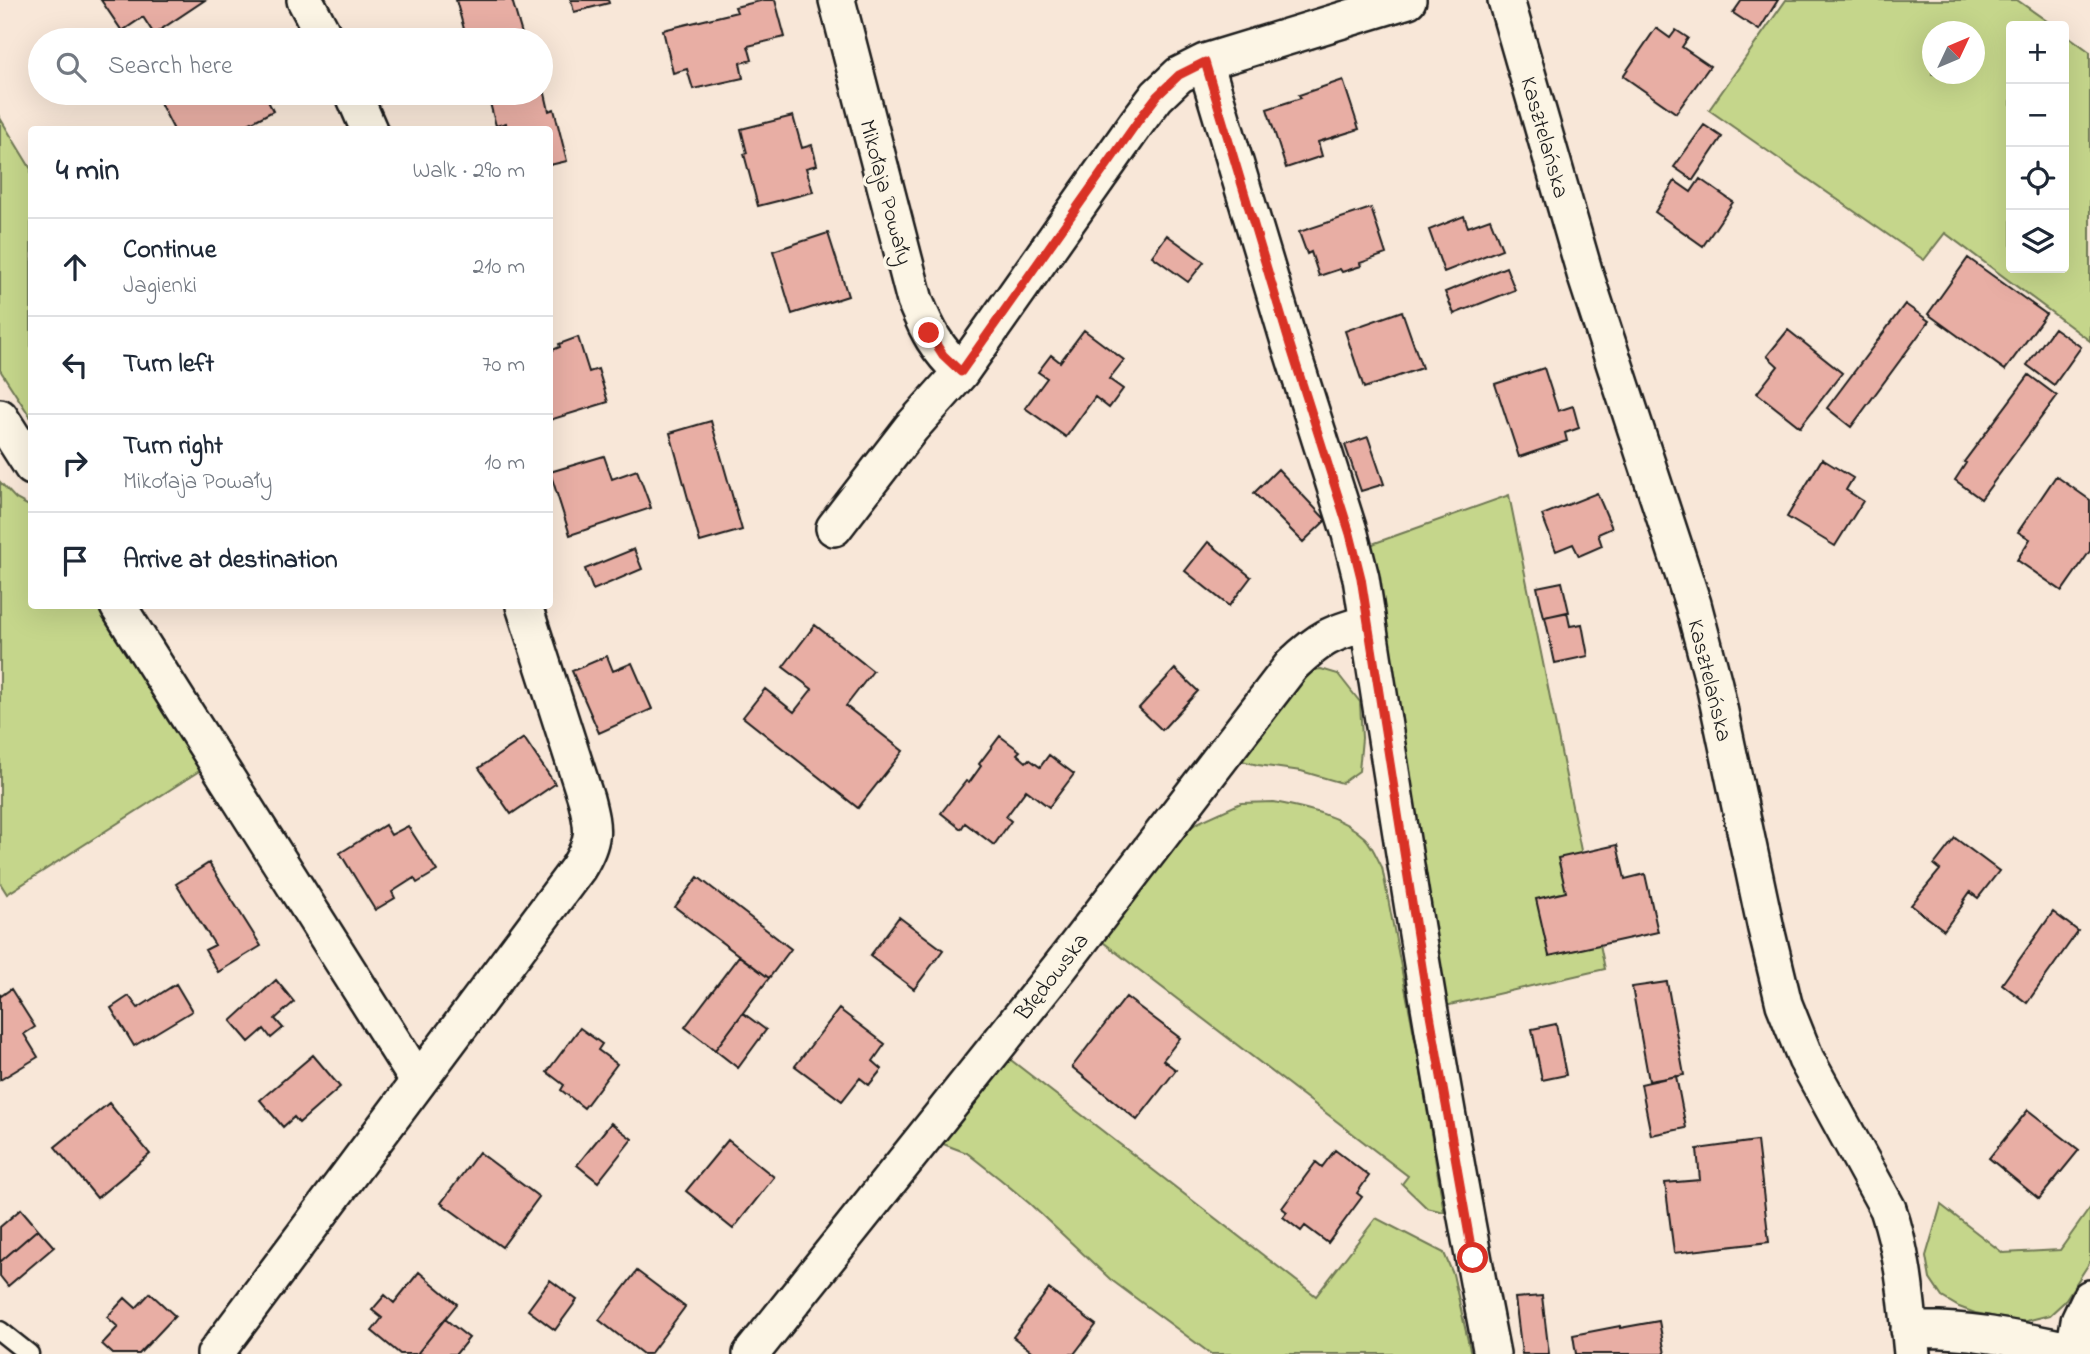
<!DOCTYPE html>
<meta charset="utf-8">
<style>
body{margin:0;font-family:"Indie Flower",sans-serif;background:#f2f2f3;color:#1f2937}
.controls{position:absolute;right:21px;top:21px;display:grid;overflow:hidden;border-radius:7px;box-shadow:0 7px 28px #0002}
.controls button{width:63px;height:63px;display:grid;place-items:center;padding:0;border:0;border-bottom:2px solid #e0e1e3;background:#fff;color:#1f2937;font:35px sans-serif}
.compass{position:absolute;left:1922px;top:21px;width:63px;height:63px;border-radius:50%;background:#fff;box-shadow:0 7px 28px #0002;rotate:46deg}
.stop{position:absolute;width:21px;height:21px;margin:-16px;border:5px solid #d93025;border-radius:50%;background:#fff}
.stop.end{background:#d93025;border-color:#fff;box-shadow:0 2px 7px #0008}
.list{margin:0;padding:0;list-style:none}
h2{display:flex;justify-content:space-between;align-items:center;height:91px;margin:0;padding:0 28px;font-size:30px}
h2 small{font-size:23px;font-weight:400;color:#747a83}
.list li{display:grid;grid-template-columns:46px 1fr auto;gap:21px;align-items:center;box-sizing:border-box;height:98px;padding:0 28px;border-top:2px solid #e0e1e3}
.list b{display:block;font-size:26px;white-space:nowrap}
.list p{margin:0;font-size:23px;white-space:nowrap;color:#747a83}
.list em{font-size:23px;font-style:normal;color:#747a83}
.icon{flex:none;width:38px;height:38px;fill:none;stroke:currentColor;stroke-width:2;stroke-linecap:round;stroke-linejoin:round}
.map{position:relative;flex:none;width:2090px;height:1354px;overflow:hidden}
.search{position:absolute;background:#fff;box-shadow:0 7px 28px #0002;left:28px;top:28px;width:525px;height:77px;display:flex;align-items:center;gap:18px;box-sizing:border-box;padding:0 24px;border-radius:38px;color:#747a83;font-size:26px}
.panel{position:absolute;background:#fff;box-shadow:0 7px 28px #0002;left:28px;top:126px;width:525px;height:483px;border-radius:7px}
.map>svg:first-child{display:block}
.green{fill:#c5d68b;stroke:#707954;stroke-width:2;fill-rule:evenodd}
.building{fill:#e8aea4;stroke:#1c1c1c;stroke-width:2}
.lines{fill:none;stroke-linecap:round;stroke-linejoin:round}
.lane-casing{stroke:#1c1c1c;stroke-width:23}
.street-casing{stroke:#1c1c1c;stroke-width:40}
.lane{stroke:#fcf5e5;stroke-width:18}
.street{stroke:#fcf5e5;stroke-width:35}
.route{stroke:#d93025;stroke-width:9}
.labels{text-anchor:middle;stroke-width:7;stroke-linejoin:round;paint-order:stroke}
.street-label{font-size:23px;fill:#1c1c1c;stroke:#fcf5e5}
</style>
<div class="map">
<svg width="2090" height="1354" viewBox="0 0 2090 1354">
<rect width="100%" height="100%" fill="#f8e7d8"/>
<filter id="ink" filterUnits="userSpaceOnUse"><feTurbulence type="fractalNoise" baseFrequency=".0143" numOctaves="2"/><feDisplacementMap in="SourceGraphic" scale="14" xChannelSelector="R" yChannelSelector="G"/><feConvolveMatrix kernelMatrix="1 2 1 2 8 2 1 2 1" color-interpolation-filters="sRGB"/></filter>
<g filter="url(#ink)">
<!-- green -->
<path class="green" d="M1786,0H2017L2054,26H2011V268H2064V33L2090,52V341L1945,233L1924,260L1709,110ZM1932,32H1974V74H1932Z
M0,118L31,169V418L0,370Z
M0,482L16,499L31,507L32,606H108L207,766L7,894L0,883Z
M1509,495L1605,969L1445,1006L1367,547L1375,543Z
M1321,669L1338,674L1360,702L1362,738L1359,771L1342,783L1301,771L1258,765L1230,758L1297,672Z
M1274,802C1305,808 1341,815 1365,838C1372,845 1377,858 1382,867L1420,1066L1444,1212L1427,1208L1402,1184L1408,1176L1095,936L1164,848L1197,823L1241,803Z
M1007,1057L1316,1296L1376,1218L1444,1253L1453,1274L1471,1354H1211L1110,1279L1030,1204L1000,1179L967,1153L938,1142Z
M1941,1205L2003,1253L2060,1250L2090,1208V1262L2064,1302L2050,1315L2022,1322L1975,1313L1959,1307L1942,1297L1930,1279L1926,1256Z"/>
<!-- building -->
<path class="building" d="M101,0H205L154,34L143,17L122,31Z
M456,0H512L522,34L499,40H467Z
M571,0H608L609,3L574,12Z
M764,0H775L785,37L748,46L752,60L740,63L743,78L693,89L687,69L673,73L663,30L737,12L735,7Z
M1742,0H1778L1759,30L1733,13Z
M1656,28L1670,38L1676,30L1688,38L1682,47L1710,66L1676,113L1623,76Z
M1343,80L1359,129L1318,142L1322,156L1286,168L1267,109L1301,98L1299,95Z
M544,89L549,111L554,109L567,161L550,165V130H507L506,123L496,126L490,103L530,93H541V90Z
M155,93H264L273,111L237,130H227L225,127L220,130H174Z
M793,116L802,148L812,145L817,165L806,168L813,192L758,206L744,154L747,153L741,129Z
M1704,125L1722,137L1693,180L1674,167Z
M1700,179L1733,202L1703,246L1655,212L1675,181L1691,192Z
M1371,208L1386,254L1360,263L1361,266L1342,272L1340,269L1319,276L1311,252L1307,254L1299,232Z
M1464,216L1468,227L1490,219L1502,249L1444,272L1429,230Z
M828,233L848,296L792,314L773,251Z
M1167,235L1204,262L1188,282L1152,256Z
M1968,258L2046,314L2005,370L1928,314Z
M1506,267L1515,290L1454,314L1445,292Z
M1905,304L1929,321L1851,427L1827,408Z
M1402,311L1422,368L1364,388L1345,331Z
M2054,328L2081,347L2054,385L2027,365Z
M1084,330L1124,360L1109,379L1123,389L1109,408L1095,397L1066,437L1025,408L1047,378L1038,372L1051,355L1060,362Z
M1788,330L1842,373L1800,427L1757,393L1778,366L1767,356Z
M578,337L589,372L598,369L608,402L550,420V351L560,347L559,344Z
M1544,368L1558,411L1573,406L1579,428L1565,433L1567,441L1519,457L1495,384Z
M2029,375L2057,396L1981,499L1955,480L1966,463L1964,462Z
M711,421L742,530L700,542L670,433Z
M1368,437L1384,484L1361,491L1345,445Z
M604,456L612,479L637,470L651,508L570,535L550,472Z
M1822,459L1853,478L1846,490L1863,501L1835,546L1787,517Z
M1278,469L1326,520L1303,542L1254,493Z
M2056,476L2090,500V551L2062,591L2017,560L2030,539L2018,532Z
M1597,493L1612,528L1598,534L1602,546L1579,556L1573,544L1556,551L1542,515Z
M1208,542L1251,577L1229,606L1185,571Z
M634,549L642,569L593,590L585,569Z
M1562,582L1569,612L1544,617L1537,587Z
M1567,612L1570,626L1582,624L1588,656L1555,663L1545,617Z
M815,625L873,671L846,706L903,751L858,808L743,717L765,689L794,712L812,689L783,667Z
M607,656L613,671L632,663L652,709L599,733L572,671Z
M1175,669L1198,691L1162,730L1139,708Z
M1000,736L1020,751L1017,754L1026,762L1029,759L1040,767L1049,755L1074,774L1049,807L1026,790L1006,817L1011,821L994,845L965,823L961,829L941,813L966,781L969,783L981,766L979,764Z
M524,738L555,784L511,814L479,768Z
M385,825L391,835L408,826L437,871L417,883L414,878L392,892L395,898L375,910L340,853Z
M1955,838L1999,871L1978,898L1970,892L1963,902L1964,903L1944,930L1911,905L1940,870L1934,865Z
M1617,845L1625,879L1645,874L1658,932L1549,956L1536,899L1566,892L1558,858Z
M209,863L261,946L218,972L205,950L215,945L176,884Z
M698,877L791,949L769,978L675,907Z
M2053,912L2078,931L2027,1003L2002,984Z
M899,917L943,950L914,989L870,956Z
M739,956L769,978L715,1050L685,1027Z
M276,980L294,1002L275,1019L283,1028L271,1038L264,1029L249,1042L231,1021Z
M1667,982L1684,1075L1649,1081L1632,987Z
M176,984L192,1011L134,1046L111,1008L129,996L138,1008Z
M11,989L35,1027L24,1034L38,1057L0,1080V994L1,996Z
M1126,997L1180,1038L1163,1060L1176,1070L1137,1120L1072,1067Z
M839,1009L885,1044L873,1061L882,1069L869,1085L860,1078L842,1101L795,1066Z
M743,1013L766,1030L738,1068L715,1050Z
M1556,1024L1566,1075L1542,1080L1532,1029Z
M580,1028L602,1044L598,1050L617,1064L584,1108L561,1090L564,1085L547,1072Z
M313,1055L340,1087L299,1123L294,1117L283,1127L260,1100Z
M1676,1076L1686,1128L1651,1135L1641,1084Z
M109,1103L150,1154L97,1198L55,1147Z
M2028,1110L2079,1150L2039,1199L1989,1158Z
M611,1123L632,1139L598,1182L577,1165Z
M728,1140L774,1177L733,1229L686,1191Z
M1757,1141L1769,1242L1674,1253L1665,1183L1700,1180L1697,1149Z
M1335,1150L1369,1176L1357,1193L1362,1197L1328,1243L1305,1226L1301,1231L1283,1217L1287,1212L1282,1208L1316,1162L1322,1167Z
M479,1152L539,1197L502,1247L441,1203Z
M21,1209L38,1229L0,1262V1227Z
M38,1229L54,1247L8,1286L0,1276V1262Z
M637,1271L685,1307L650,1354H643L599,1320Z
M419,1272L457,1304L417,1354H400L372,1331L382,1318L372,1310L385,1295L394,1303Z
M550,1280L577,1300L555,1330L528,1310Z
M1049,1289L1096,1325L1074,1354H1035L1013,1337Z
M150,1293L175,1316L139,1354H113L102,1344L118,1327L107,1317L125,1298L136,1308Z
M1542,1296L1549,1354H1522L1515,1298Z
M445,1319L469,1338L456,1354H417Z
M1659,1321L1665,1354H1576L1573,1335L1620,1326V1328Z"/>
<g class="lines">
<defs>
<path id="lane" d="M0,1331L29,1354"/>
<path id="street" d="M305,0L326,40
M837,0L915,301C928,332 936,348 961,372
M1506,0L1585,274L1693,604L1714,684L1766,929L1784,1004L1806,1059L1888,1209C1904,1256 1907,1305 1912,1354
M1205,62L1290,345L1350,534L1361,578C1401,837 1441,1096 1492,1354
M353,93L369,130
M0,417L32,467
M834,528L911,428L961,372L1138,121L1157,96L1179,75L1205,62L1408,0
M118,606L418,1081
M1909,1330C1970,1327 2029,1342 2088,1354
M2074,1351L2079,1321L2090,1298
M215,1354L578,868C595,840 594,830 586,799L524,606
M751,1354L1060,967L1292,665C1320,638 1331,633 1368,623"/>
</defs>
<!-- lane casing -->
<use href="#lane" class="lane-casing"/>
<!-- street casing -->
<use href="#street" class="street-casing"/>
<!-- lane -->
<use href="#lane" class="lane"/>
<!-- street -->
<use href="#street" class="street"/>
</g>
</g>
<g class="lines" filter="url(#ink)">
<!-- route -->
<path class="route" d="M929,333L943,355L961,372L1138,121L1157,96L1179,75L1205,62L1290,345L1350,534L1361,578L1425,986L1473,1258"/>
</g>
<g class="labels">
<!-- street labels -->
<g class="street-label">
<text transform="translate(1546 137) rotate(74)" y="8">Kasztelańska</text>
<text transform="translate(887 192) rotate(75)" y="8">Mikołaja Powały</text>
<text transform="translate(1711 680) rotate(76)" y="8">Kasztelańska</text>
<text transform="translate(1051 976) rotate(-52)" y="8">Błędowska</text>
</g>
</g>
</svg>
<div class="controls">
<button>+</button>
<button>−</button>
<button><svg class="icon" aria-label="locate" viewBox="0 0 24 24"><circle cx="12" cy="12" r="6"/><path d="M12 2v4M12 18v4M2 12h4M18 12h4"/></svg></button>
<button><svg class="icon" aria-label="layers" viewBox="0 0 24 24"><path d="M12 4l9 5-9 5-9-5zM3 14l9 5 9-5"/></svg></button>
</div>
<svg class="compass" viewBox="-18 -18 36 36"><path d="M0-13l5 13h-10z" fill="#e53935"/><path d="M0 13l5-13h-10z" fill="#747a83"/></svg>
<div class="stop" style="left:1473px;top:1258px"></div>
<div class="stop end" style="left:929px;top:333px"></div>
<div class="search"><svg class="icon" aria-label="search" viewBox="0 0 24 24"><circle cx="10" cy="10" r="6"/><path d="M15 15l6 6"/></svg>Search here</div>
<section class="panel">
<h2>4 min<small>Walk · 290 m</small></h2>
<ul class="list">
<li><svg class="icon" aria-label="ahead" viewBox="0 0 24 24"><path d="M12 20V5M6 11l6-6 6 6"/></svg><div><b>Continue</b><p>Jagienki</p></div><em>210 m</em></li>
<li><svg class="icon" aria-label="left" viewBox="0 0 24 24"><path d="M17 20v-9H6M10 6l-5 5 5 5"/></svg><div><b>Turn left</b></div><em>70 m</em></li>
<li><svg class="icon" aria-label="right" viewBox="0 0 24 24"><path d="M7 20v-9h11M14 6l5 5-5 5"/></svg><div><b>Turn right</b><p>Mikołaja Powały</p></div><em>10 m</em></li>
<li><svg class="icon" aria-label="arrive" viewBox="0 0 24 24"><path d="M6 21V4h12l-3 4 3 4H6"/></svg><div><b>Arrive at destination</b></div></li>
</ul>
</section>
</div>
